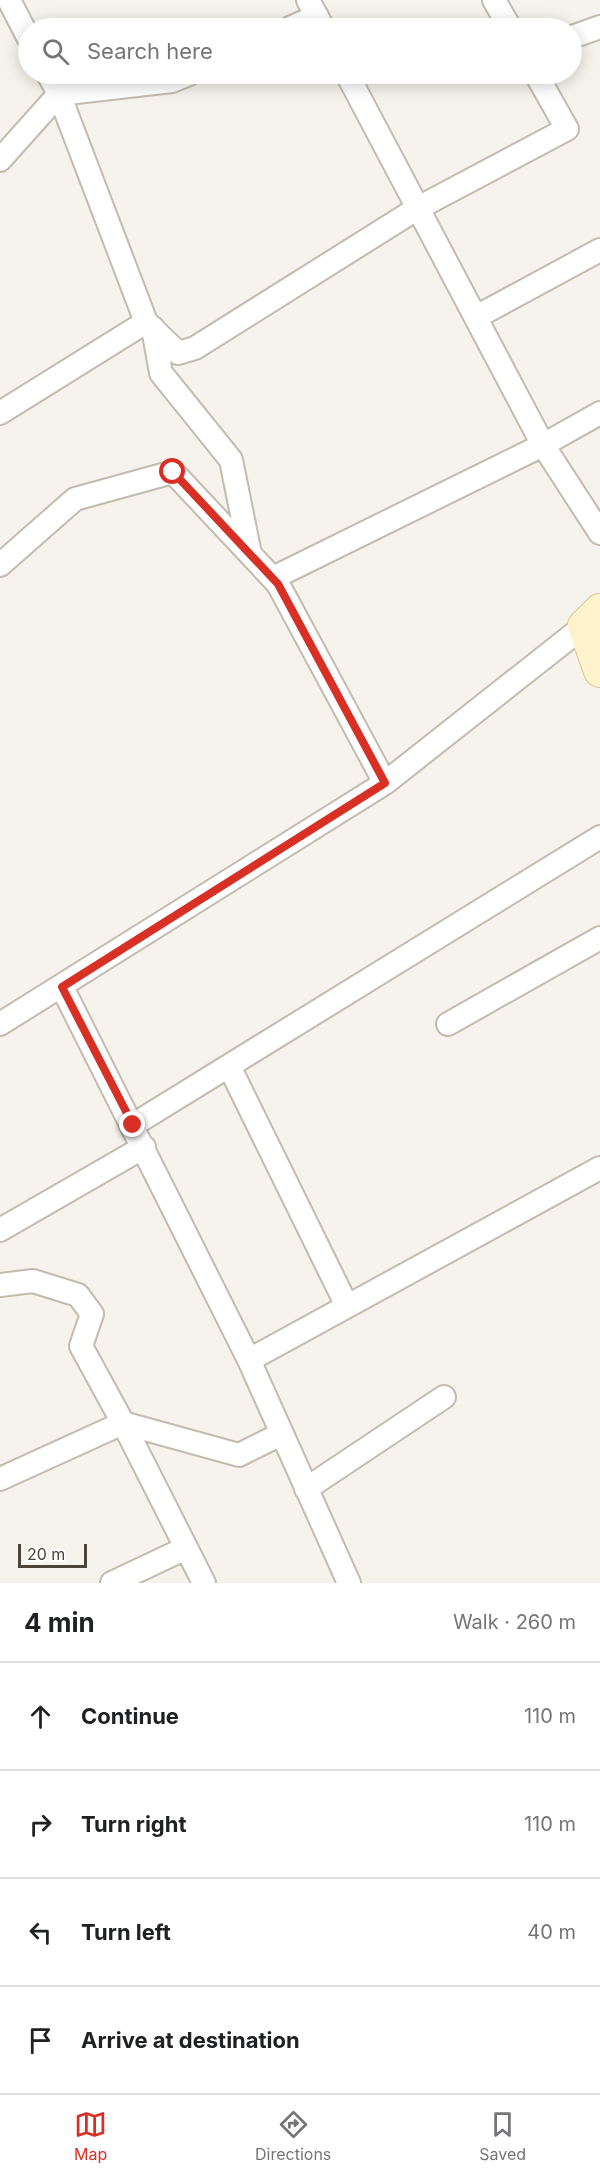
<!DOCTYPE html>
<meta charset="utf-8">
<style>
body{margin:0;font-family:Inter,sans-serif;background:#f6f6f6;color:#202124}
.scale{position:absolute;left:18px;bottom:15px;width:69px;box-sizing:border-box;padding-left:6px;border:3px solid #4b4439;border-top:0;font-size:16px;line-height:21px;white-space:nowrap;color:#4b4439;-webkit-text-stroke:4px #fff;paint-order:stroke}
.stop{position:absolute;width:18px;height:18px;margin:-14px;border:4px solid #d93025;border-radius:50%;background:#fff}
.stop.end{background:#d93025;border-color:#fff;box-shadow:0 2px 6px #0008}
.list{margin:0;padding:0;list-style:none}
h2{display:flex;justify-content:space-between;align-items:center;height:78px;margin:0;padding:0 24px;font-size:26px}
h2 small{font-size:20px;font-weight:400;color:#757577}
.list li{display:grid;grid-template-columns:39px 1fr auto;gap:18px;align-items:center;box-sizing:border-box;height:108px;padding:0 24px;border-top:2px solid #e0e0e0}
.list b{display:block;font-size:22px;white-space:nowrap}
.list em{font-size:20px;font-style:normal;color:#757577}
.icon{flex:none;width:33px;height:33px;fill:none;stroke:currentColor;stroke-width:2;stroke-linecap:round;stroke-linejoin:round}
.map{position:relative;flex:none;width:600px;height:1583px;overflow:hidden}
.search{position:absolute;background:#fff;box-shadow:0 3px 15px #0003;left:18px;right:18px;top:18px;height:66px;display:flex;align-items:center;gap:15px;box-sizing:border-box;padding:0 21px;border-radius:33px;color:#757577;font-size:22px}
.sheet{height:510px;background:#fff}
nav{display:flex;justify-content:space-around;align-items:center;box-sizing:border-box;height:84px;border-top:2px solid #e0e0e0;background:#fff;font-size:16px;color:#757577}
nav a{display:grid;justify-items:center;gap:3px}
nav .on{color:#d93025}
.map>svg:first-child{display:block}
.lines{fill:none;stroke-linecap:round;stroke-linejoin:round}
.street-casing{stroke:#c2bbae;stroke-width:26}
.secondary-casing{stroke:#d6c79b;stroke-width:34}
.street{stroke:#fff;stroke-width:22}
.secondary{stroke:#fff3cd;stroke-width:32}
.route{stroke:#d93025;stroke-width:8}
</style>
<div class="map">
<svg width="600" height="1583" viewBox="0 0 600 1583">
<rect width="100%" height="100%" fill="#f6f3ec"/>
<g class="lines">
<defs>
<path id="street" d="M9,0L28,37
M308,0L323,28
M494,0L510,28
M290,28L317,16
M572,37L600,27
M48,74L59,94L146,322L178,353L195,348L418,208L567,129L536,74
M347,74L543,445L600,533
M0,160L59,94L172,81L189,74
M476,317L600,250
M153,328L161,373L231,460L250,554
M0,413L146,322
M0,565L75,499L173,472L278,584L385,783
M273,578L543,445L600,413
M62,987L249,1360L349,1583
M0,1024L385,783L584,626
M448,1024L600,938
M229,1066L347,1306
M133,1125L600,837
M0,1230L144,1147
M0,1285L33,1281L78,1295L92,1314L81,1346L123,1423L239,1455L281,1434
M249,1360L600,1168
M0,1479L123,1423L204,1583
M306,1489L444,1397
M112,1583L186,1548"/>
<path id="secondary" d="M600,610L584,626L600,671"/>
</defs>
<!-- street casing -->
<use href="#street" class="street-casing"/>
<!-- secondary casing -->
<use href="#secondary" class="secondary-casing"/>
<!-- street -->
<use href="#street" class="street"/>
<!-- secondary -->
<use href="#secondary" class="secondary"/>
</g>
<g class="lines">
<!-- route -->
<path class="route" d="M133,1125L62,987L385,783L278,584L173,472"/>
</g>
</svg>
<div class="scale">20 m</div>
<div class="stop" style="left:173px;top:472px"></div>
<div class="stop end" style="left:133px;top:1125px"></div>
<div class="search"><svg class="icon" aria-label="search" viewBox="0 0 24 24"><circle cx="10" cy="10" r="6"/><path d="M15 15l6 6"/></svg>Search here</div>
</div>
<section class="sheet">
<h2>4 min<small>Walk · 260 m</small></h2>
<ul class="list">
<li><svg class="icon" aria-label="ahead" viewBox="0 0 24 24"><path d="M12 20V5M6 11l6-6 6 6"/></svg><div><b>Continue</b></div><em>110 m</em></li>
<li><svg class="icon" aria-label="right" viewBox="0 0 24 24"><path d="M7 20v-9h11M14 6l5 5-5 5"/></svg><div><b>Turn right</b></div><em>110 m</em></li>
<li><svg class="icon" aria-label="left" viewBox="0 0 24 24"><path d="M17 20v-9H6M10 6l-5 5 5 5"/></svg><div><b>Turn left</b></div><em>40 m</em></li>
<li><svg class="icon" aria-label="arrive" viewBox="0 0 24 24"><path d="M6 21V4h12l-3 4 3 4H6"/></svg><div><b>Arrive at destination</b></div></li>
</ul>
</section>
<nav>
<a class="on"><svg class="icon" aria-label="map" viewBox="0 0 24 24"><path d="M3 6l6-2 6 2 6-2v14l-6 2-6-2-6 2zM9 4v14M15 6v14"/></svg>Map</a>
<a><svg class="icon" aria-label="directions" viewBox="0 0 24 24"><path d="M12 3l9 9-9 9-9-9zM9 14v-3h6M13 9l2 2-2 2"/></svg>Directions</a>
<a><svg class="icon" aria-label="saved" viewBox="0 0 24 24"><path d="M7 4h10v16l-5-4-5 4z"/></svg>Saved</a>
</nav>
